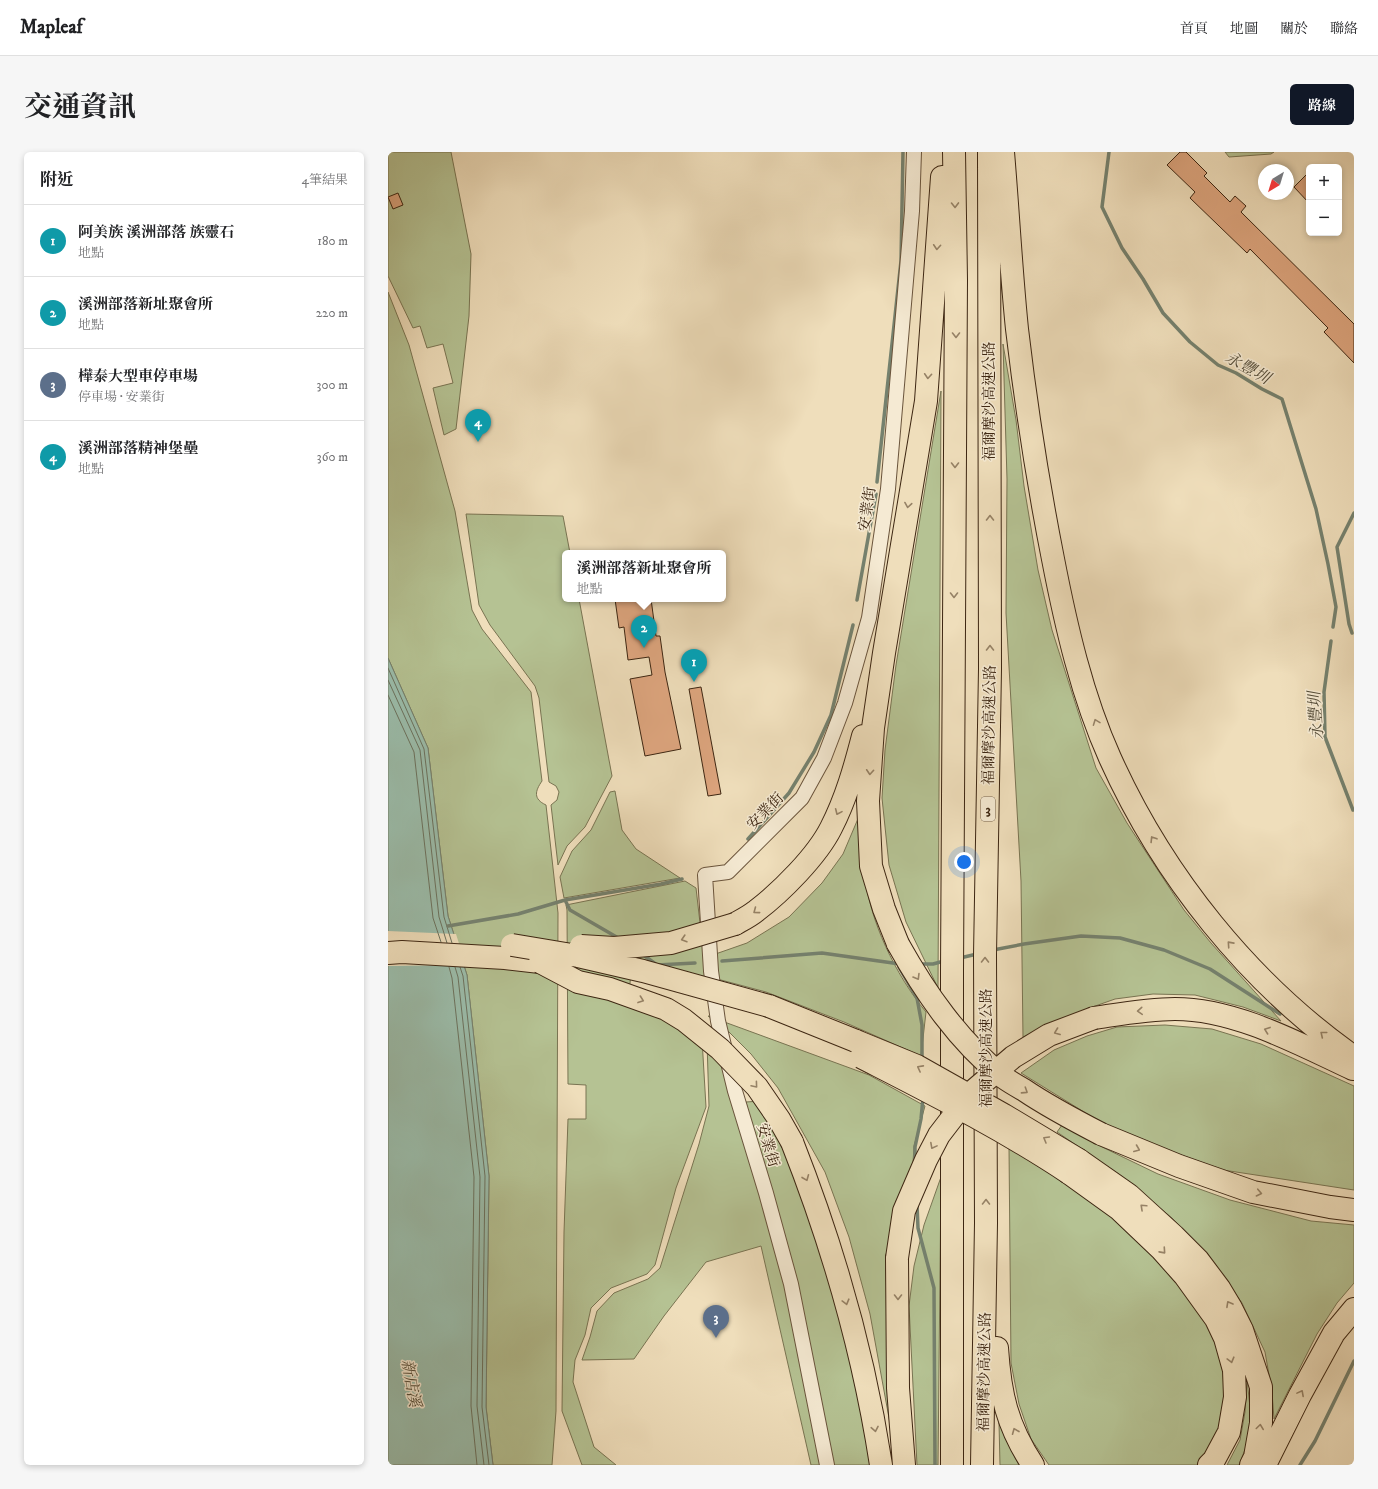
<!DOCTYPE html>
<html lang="zh-TW">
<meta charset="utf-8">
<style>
body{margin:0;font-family:"IM FELL DW Pica","Noto Serif TC",serif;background:#f6f6f6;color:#202124}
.controls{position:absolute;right:12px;top:12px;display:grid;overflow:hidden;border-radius:6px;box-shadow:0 2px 6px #0003}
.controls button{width:36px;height:36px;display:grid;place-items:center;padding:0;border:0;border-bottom:1px solid #e0e0e0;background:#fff;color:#202124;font:20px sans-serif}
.compass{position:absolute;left:870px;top:12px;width:36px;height:36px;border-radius:50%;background:#fff;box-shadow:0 2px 6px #0003;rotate:218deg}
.you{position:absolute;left:576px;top:710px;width:14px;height:14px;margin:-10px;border:3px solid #fff;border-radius:50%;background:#1a73e8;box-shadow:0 0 0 6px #1a73e833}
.badge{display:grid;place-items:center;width:26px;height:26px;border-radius:50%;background:#111827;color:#fff;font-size:13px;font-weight:700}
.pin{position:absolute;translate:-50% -33px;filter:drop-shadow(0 1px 2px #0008)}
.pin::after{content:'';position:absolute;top:21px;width:14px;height:12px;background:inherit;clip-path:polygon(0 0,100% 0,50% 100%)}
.popup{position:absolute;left:174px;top:398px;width:164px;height:52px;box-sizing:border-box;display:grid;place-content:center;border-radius:6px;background:#fff;filter:drop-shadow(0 1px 3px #0005);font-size:13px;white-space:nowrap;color:#757577}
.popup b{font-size:15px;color:#202124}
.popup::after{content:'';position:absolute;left:50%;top:100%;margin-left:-8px;border:8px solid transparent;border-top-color:#fff}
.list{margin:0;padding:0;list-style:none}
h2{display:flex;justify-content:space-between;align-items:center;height:52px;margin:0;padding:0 16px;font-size:17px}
h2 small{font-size:13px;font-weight:400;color:#757577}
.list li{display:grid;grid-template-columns:26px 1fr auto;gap:12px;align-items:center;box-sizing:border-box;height:72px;padding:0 16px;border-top:1px solid #e0e0e0}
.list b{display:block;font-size:15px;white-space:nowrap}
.list p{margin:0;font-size:13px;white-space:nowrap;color:#757577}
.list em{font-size:13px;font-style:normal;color:#757577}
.map{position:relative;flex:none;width:966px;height:1313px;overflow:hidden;border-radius:6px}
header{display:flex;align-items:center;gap:24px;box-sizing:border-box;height:56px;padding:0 20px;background:#fff;border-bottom:1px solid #e0e0e0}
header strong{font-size:19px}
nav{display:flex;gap:22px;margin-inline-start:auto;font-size:14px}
.intro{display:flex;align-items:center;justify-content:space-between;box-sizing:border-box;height:96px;padding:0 24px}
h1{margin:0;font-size:28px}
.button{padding:10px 18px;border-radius:6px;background:#111827;color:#fff;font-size:14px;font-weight:700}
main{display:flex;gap:24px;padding:0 24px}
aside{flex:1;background:#fff;border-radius:6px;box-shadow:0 2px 6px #0003}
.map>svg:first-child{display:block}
.green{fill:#b5c293;stroke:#797452}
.water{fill:#9bbdab;stroke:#75816e}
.pier{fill:#efdebb}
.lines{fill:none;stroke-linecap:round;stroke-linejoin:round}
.shore{stroke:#6c725e;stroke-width:1}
.stream{stroke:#75816e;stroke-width:3.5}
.building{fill:#dda57e;stroke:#3d2612}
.minor-casing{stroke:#6a543c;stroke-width:16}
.motorway-casing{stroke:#3d2612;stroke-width:24}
.minor{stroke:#f5ead3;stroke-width:14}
.motorway{stroke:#efdebb;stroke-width:22}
.motorway-bridge-casing{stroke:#3d2612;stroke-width:24;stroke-linecap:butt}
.motorway-bridge{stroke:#efdebb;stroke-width:22}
.oneway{stroke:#968266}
.labels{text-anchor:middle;stroke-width:3;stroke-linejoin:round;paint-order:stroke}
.shield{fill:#f5ead3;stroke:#74614c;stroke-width:1}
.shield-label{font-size:14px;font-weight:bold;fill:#3d2612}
.street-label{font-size:15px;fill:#3d2612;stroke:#f5ead3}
.water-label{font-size:16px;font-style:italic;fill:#544c38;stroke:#f5ead3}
</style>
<header>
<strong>Mapleaf</strong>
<nav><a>首頁</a><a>地圖</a><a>關於</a><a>聯絡</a></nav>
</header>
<div class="intro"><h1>交通資訊</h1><a class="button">路線</a></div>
<main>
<aside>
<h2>附近<small>4筆結果</small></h2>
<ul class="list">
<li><span class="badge" style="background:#0f9aa8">1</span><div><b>阿美族 溪洲部落 族靈石</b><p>地點</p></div><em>180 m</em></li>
<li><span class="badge" style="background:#0f9aa8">2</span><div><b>溪洲部落新址聚會所</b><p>地點</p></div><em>220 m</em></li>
<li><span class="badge" style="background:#5c6f8a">3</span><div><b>樺泰大型車停車場</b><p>停車場 · 安業街</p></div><em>300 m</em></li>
<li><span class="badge" style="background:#0f9aa8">4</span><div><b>溪洲部落精神堡壘</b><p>地點</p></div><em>360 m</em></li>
</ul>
</aside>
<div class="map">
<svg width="966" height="1313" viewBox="0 0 966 1313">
<rect width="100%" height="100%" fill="#efdebb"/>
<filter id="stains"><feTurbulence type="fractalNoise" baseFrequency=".005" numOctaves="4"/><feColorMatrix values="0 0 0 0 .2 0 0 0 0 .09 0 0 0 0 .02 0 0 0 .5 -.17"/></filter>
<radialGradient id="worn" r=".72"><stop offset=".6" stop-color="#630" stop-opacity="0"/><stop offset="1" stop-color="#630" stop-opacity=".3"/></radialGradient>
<!-- green -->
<path class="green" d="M0,0H63L83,102L81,164L68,277L56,283L45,236L65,231L55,192L39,196L32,174L25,176L0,124Z
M837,0H886L883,2L841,5Z
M0,140L21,193L67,359L84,458L94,477L143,540L154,629C147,639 145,647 158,653L170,761L168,1259L164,1313H105L98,1255L101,1024L79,823L60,764L40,596L0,506Z
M615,192L628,268L636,334L650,418L664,478L708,616L739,671L796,758L823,791L893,869L855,855L807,843L765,842L727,847L696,858L635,885L633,729L618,461L619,327Z
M553,239L550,836L518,770L501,713L494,646L497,598L508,513Z
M78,362L175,364L182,401H177V447H191L224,624L197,675L179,694L170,713L163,653L169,648L171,640L168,634L161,630L151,546L147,534L102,473L91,453Z
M227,639L234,678L248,697L292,726L176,746L172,725L184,699L203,678L222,640Z
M472,662C473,682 473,701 476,720C482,770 507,822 538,860L533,904L456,870L378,840L318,824L319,830L244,812L240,850L314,887L318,955L288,1036L267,1113L259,1122L223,1136L203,1156L197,1183L187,1208L185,1230L206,1295L228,1313H194L174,1259L176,1080L180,967H198V933L180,932L179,758L178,753L297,729L308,736L316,806L359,791L401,765L434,731L455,702Z
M320,864L481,923L537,954L526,994L525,1011L520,1028L508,1049L498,1117L503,1277L482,1162L461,1085L437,1020L390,936L363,902L337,876Z
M777,873L824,877L873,892L966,934V1038L835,1018L771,995L717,973L633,921L666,898L699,884L729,875Z
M319,890L337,905L401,1142L434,1313H423L373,1094L318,1110L276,1164L246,1207L194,1208L202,1185L209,1159L226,1141L260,1127L272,1116L311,992L321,954Z
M373,949L415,1026L470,1210L488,1313H444L358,950Z
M674,973L712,994L770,1022L842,1048L923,1069L966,1073V1131L949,1151L929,1182L886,1267L884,1240L877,1200L854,1151L820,1104L784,1066L732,1023L669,980Z
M621,995L660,1020L718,1060L765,1102L798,1140L822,1175L835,1210L838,1248L833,1274L810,1313H661L643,1287L631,1252L623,1211Z
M553,1025L550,1313H529L521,1154L526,1114L536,1073Z
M859,1227L863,1265L858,1295L851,1313H839L852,1288L857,1260Z
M611,1271L627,1306L631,1313H612Z"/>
<!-- water -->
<path class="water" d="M0,506L40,596L60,764L79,823L101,1024L98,1255L105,1313H0Z"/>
<!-- pier -->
<path class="pier" d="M0,779L68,782L78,814L69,813L0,814Z"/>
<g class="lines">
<!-- shore -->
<path class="shore" d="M0,516L36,597L56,765L64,791
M0,528L32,598L51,765L59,791
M0,543L26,600L45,766L53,790
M61,815L64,826L86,1025L83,1254L89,1313
M67,815L70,825L92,1025L89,1254L96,1313
M72,815L75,824L97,1024L94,1255L101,1313"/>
<!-- stream -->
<path class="stream" d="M721,0L714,55L734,96L755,127L775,161L802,190L830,213L848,221L874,237L894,247L928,357L940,412L948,455L945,475
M489,330L513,109L515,0
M469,448L488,342
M964,481L961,472L949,395L966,361
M943,489L936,540L937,585L965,658
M360,687L401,641L426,600L443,563L465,473
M177,748L182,758L232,787
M60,774L130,762L177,748L273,732L294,727
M605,798L636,792L693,784L732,786L776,798L822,817L892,862
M254,802L269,813L307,811
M572,806L589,802
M334,809L434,801L512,812
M531,812H545L556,809
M511,815L529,846L534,873V908
M527,1009V995L533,967L535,946
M529,1053L530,1076L546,1136L547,1313
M912,1313L927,1289L966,1209"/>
</g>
<!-- building -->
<path class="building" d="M792,0H798L819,21L816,24L842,50L847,44L858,54L853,60L966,172V211L936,180L940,176L862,97L859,101L802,46L807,40L779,13Z
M921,20V51L906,35Z
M10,41L15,53L5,57L0,45Z
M227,447H263L268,484H272L277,520L293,597L257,604L242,527L264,523L261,505L240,508L236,475L231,476Z
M313,535L333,642L320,644L301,537Z"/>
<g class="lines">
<defs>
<path id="minor" d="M439,1313L403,1132L378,1041L347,939L330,869L323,819L317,723L340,720L414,646L436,606L457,551L481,466L500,337L524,59L526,0"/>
<path id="motorway" d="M615,0C620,59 623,118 629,177C638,254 650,331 665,407C678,474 694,544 722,606C775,724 861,831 966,905
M347,772C354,768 362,764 368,759C393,740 429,704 443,676C458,647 467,615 475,584
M510,792L496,757L483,714L480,649L485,576L496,501L538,249L554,25
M0,801L14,800L117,806L152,810
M381,854L468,889
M706,866C733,862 760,857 787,857C848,857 911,892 965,917
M713,982L791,1014L865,1040L942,1055L966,1058
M404,990C445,1094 476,1202 493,1313
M691,1008L741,1043L786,1084L810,1108L831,1136L843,1156L854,1178L873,1235V1271L867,1305L863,1313
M681,1021L731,1057L773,1097L797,1124L828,1167L837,1186L846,1218L847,1245L841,1280L826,1308L821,1313
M509,1106L510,1236L516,1313
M609,1196C612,1242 619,1274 645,1313
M564,1313V820L568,128L566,0
M594,1313L598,1071L597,803L602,517L601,0
M877,1313L912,1243L946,1181L966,1157"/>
</defs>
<!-- minor casing -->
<use href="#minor" class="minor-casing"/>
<!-- motorway casing -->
<use href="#motorway" class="motorway-casing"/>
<!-- minor -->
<use href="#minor" class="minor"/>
<!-- motorway -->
<use href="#motorway" class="motorway"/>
<defs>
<path id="motorway-bridge" d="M510,792C538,842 570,888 615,925C622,930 629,934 636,938C661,955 686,968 713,982
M124,793L190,804L255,819L381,854
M193,794L226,796L283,791L347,772
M152,810L190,830L222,837L278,857L296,868L332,897L369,935L391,967L404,990
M468,889L529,914L616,963L691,1008
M473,905C543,941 615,977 681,1021
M509,1106L516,1059L538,1008L551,983L584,940L625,905L661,883L706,866"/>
</defs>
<!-- motorway-bridge casing -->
<use href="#motorway-bridge" class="motorway-bridge-casing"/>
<!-- motorway-bridge -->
<use href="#motorway-bridge" class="motorway-bridge"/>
</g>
<!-- one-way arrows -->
<defs><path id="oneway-chevron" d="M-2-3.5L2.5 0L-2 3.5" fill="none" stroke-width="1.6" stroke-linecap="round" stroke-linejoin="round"/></defs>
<g class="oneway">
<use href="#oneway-chevron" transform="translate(567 53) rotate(89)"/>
<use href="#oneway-chevron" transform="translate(549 95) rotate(94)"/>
<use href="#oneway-chevron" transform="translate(568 183) rotate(90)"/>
<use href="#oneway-chevron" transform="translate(540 224) rotate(94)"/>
<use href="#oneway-chevron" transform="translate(567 313) rotate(90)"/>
<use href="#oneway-chevron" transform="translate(520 353) rotate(99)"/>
<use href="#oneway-chevron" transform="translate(602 366) rotate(-90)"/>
<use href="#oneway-chevron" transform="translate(566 443) rotate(90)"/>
<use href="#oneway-chevron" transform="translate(602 496) rotate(-90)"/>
<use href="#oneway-chevron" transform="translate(708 570) rotate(-111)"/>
<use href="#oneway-chevron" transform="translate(482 620) rotate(94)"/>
<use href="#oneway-chevron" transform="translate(450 660) rotate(114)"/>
<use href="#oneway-chevron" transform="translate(765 687) rotate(-122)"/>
<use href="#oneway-chevron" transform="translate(368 759) rotate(143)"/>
<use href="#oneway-chevron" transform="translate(296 787) rotate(163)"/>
<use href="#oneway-chevron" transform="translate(842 792) rotate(-132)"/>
<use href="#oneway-chevron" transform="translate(597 808) rotate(-90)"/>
<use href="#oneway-chevron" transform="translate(529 825) rotate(59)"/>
<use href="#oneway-chevron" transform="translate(253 848) rotate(20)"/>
<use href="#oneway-chevron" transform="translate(752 859) rotate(176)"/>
<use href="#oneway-chevron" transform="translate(879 878) rotate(-160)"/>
<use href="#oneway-chevron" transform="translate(669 880) rotate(159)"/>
<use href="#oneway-chevron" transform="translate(935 882) rotate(-141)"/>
<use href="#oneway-chevron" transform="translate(532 916) rotate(-152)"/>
<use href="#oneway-chevron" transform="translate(367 933) rotate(50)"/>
<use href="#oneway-chevron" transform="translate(637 939) rotate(33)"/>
<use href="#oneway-chevron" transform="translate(658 987) rotate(-150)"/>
<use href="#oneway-chevron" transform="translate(545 994) rotate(118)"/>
<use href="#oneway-chevron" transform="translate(749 997) rotate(22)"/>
<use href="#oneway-chevron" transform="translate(418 1026) rotate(68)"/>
<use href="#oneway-chevron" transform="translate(871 1041) rotate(12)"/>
<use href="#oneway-chevron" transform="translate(598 1050) rotate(-90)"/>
<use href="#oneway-chevron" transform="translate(755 1055) rotate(-137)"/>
<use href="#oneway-chevron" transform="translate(775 1099) rotate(48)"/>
<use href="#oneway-chevron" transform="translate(510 1145) rotate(90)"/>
<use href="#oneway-chevron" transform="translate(458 1150) rotate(75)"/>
<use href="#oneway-chevron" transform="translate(841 1152) rotate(-119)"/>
<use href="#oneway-chevron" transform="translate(843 1208) rotate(75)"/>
<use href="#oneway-chevron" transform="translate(913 1241) rotate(-62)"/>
<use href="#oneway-chevron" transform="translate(872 1275) rotate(-82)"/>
<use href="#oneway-chevron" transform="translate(487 1277) rotate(79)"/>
<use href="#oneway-chevron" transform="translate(627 1279) rotate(-112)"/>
</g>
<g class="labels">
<!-- shield labels -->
<rect class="shield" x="593" y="645" width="14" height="24" rx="3"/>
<g class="shield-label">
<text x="600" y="662">3</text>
</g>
<!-- street labels -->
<g class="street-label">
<text transform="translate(601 249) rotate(-90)" y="5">福爾摩沙高速公路</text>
<text transform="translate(479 357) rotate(-82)" y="5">安業街</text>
<text transform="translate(601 573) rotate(-89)" y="5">福爾摩沙高速公路</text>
<text transform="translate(377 659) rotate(-45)" y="5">安業街</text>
<text transform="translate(598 896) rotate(-90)" y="5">福爾摩沙高速公路</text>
<text transform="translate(380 993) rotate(73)" y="5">安業街</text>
<text transform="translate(596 1220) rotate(-89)" y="5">福爾摩沙高速公路</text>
</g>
<!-- water labels -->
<g class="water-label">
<text transform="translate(860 215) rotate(29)" y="6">永豐圳</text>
<text transform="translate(927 564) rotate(-94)" y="6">永豐圳</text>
<text transform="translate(24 1231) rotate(80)" y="6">新店溪</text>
</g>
</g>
<rect width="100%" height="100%" filter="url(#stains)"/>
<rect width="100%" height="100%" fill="url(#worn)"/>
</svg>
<div class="controls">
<button>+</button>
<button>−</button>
</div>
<svg class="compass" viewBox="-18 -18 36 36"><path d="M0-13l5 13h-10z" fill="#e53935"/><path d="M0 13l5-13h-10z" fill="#757577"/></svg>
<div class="you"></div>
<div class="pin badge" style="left:306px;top:530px;background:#0f9aa8">1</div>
<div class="pin badge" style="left:256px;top:496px;background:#0f9aa8">2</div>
<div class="popup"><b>溪洲部落新址聚會所</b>地點</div>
<div class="pin badge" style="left:328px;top:1186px;background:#5c6f8a">3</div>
<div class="pin badge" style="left:90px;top:290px;background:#0f9aa8">4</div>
</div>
</main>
